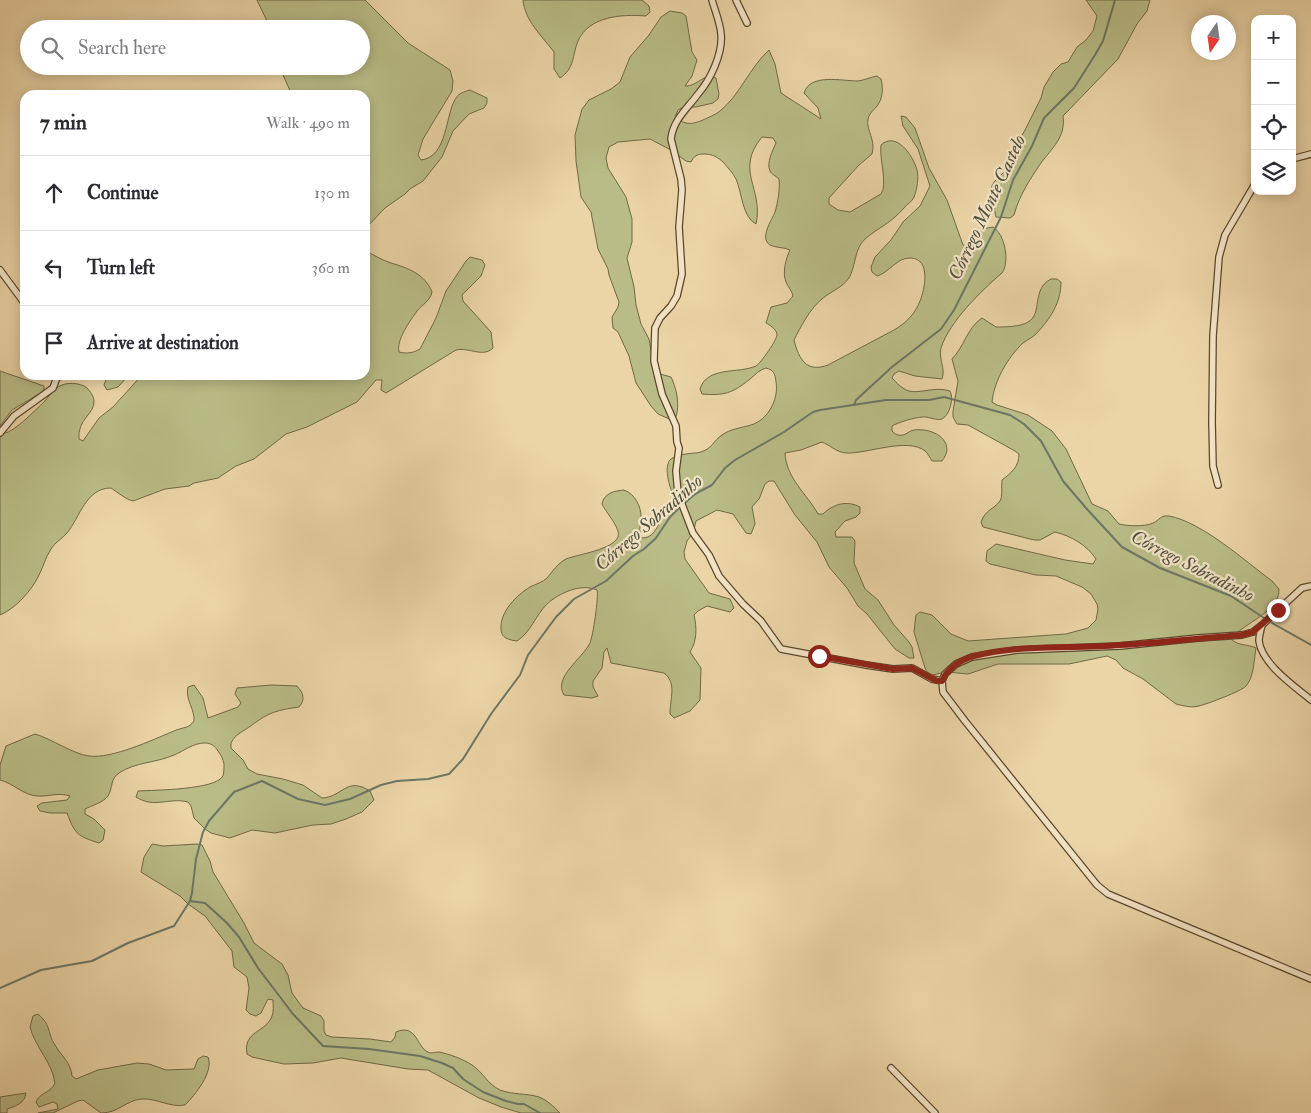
<!DOCTYPE html>
<meta charset="utf-8">
<style>
body{margin:0;font-family:"IM FELL Double Pica",serif;background:#f7f7f7;color:#2b2b33}
.controls{position:absolute;right:15px;top:15px;display:grid;overflow:hidden;border-radius:10px;box-shadow:0 2px 12px #0003}
.controls button{width:45px;height:45px;display:grid;place-items:center;padding:0;border:0;border-bottom:1px solid #e1e1e2;background:#fff;color:#2b2b33;font:25px sans-serif}
.compass{position:absolute;left:1191px;top:15px;width:45px;height:45px;border-radius:50%;background:#fff;box-shadow:0 2px 12px #0003;rotate:193deg}
.stop{position:absolute;width:15px;height:15px;margin:-11px;border:4px solid #8f2418;border-radius:50%;background:#fff}
.stop.end{background:#8f2418;border-color:#fff;box-shadow:0 1px 5px #0008}
.list{margin:0;padding:0;list-style:none}
h2{display:flex;justify-content:space-between;align-items:center;height:65px;margin:0;padding:0 20px;font-size:21px}
h2 small{font-size:16px;font-weight:400;color:#7c7c81}
.list li{display:grid;grid-template-columns:32px 1fr auto;gap:15px;align-items:center;box-sizing:border-box;height:75px;padding:0 20px;border-top:1px solid #e1e1e2}
.list b{display:block;font-size:19px;white-space:nowrap}
.list em{font-size:16px;font-style:normal;color:#7c7c81}
.icon{flex:none;width:28px;height:28px;fill:none;stroke:currentColor;stroke-width:2;stroke-linecap:round;stroke-linejoin:round}
.map{position:relative;flex:none;width:1311px;height:1113px;overflow:hidden}
.search{position:absolute;background:#fff;box-shadow:0 2px 12px #0003;left:20px;top:20px;width:350px;height:55px;display:flex;align-items:center;gap:12px;box-sizing:border-box;padding:0 18px;border-radius:28px;color:#7c7c81;font-size:19px}
.panel{position:absolute;background:#fff;box-shadow:0 2px 12px #0003;left:20px;top:90px;width:350px;height:290px;border-radius:15px}
.map>svg:first-child{display:block}
.green{fill:#b9bc86;stroke:#706945}
.lines{fill:none;stroke-linecap:round;stroke-linejoin:round}
.stream{stroke:#6b7766;stroke-width:2}
.minor-casing{stroke:#59462c;stroke-width:8}
.minor{stroke:#f2e3c5;stroke-width:5.5}
.route{stroke:#8f2418;stroke-width:6}
.labels{text-anchor:middle;stroke-width:4.5;stroke-linejoin:round;paint-order:stroke}
.water-label{font-size:19px;font-style:italic;fill:#4f4f3d;stroke:#f2e3c5}
</style>
<div class="map">
<svg width="1311" height="1113" viewBox="0 0 1311 1113">
<rect width="100%" height="100%" fill="#ebd4a6"/>
<filter id="stains"><feTurbulence type="fractalNoise" baseFrequency=".004" numOctaves="4"/><feColorMatrix values="0 0 0 0 .2 0 0 0 0 .09 0 0 0 0 .02 0 0 0 .5 -.17"/></filter>
<radialGradient id="worn" r=".72"><stop offset=".6" stop-color="#630" stop-opacity="0"/><stop offset="1" stop-color="#630" stop-opacity=".3"/></radialGradient>
<!-- green -->
<path class="green" d="M257,0H365L408,43L450,70L453,81L452,91L423,139L418,155L421,160C448,157 445,114 456,98C459,93 464,92 470,90L487,98V103L484,108L469,114L453,131L442,157L423,181L410,189L405,194L385,208L365,229V95H292L279,66H361V29H269L267,21Z
M523,0H642L649,6L650,12L646,16C622,14 589,16 578,41C572,56 575,68 560,78L554,69V52C542,36 525,21 523,0Z
M1086,0H1150L1147,11L1137,24L1118,59L1063,116C1066,137 1052,148 1041,163C1030,179 1019,196 1014,215L1010,218L996,217L991,193V188L994,182L1006,170L1017,144L1025,130L1041,98L1044,87L1053,72L1061,64L1068,62L1077,47L1086,40L1093,31L1097,16Z
M670,11L682,13L686,16L692,52L697,60L692,76L685,86C697,87 704,72 716,78L719,94L718,99L713,103L696,107H684L678,110L675,117C685,125 691,125 703,120C709,117 715,115 720,111C740,95 750,67 769,50L775,64L781,93L821,119L818,108L804,93C810,73 842,81 858,81C865,80 871,77 877,76L881,79C883,87 883,96 879,103C876,109 870,111 868,119C866,131 876,139 872,154L859,165L829,198V204L838,210L850,212L881,194C888,184 879,159 881,145C896,131 913,155 917,170C919,178 917,189 914,197C912,202 907,204 904,208C890,224 879,227 865,239C854,249 856,266 849,278C843,287 830,292 822,299C811,307 800,328 794,340C799,360 807,373 828,365L894,330C906,323 915,314 920,301C925,289 931,259 911,258C897,257 889,273 877,276L872,272L871,267L875,257L891,240L903,222L920,206L930,186L918,149L903,126L901,116L906,117L915,128L929,168L947,200L963,245L968,246C978,236 977,229 993,227C1005,234 1010,262 1002,273C982,290 949,322 941,348C938,359 946,368 942,379L915,376L899,371L894,374L892,378C897,383 902,389 909,391C920,394 935,386 950,391C954,398 950,415 942,419C936,421 928,416 922,417C913,418 899,422 892,426V431C895,434 898,436 903,435C907,434 909,431 914,430C926,428 947,434 947,450C946,455 945,457 942,461H932C930,458 928,453 925,451C908,437 866,454 847,453C837,453 830,445 822,442L801,450L785,453C786,478 807,494 818,514H823C833,504 847,500 860,507V513L856,517L845,521L835,532L836,537H852L855,541L854,563L865,589L878,600L894,625L909,642L912,647L914,658H909L895,649L867,614L858,606L847,588L829,567L817,542L795,515L774,481H769L765,484L759,499L752,507L755,524L751,534L746,533L733,514L717,510L696,521L693,533L687,541L684,552L685,559L709,593L730,599L734,608L730,612L707,606L698,611L694,615C697,628 697,641 690,652L701,668L700,700L690,711L674,718L670,714C670,698 677,683 664,673L611,663L607,648L604,652L602,668L593,681V687L598,696L592,698L564,695C553,677 582,659 590,643C593,636 599,596 597,590C581,583 559,593 547,604C535,616 531,632 517,641C509,640 501,638 501,629C500,611 517,595 530,587C536,584 543,582 547,578C553,571 557,564 566,559C579,554 612,550 618,537C621,528 606,513 602,504C604,493 614,491 624,490C635,494 641,506 641,517C641,525 638,530 642,538C653,538 656,529 661,520C665,513 672,507 677,501C671,494 662,466 671,459C679,453 693,454 701,452C713,448 713,441 722,435C730,429 741,428 751,425C768,420 779,399 776,382C775,374 774,370 766,368C759,370 756,374 750,379C733,393 724,396 702,394L700,389C707,366 738,374 756,366C760,364 778,339 777,334C776,329 770,325 766,323L771,307L787,303L793,296C791,289 788,287 786,282C782,273 786,258 790,250C784,247 776,248 770,245C759,238 772,220 775,212C778,202 780,190 779,179C776,176 771,174 770,171C766,163 773,150 776,143L773,138L762,137C734,171 764,188 756,224C742,217 742,192 736,179C733,173 728,168 724,163C718,157 712,154 704,154C697,154 694,156 691,162L686,161L669,149L650,139L618,142L609,147L606,158L608,168L626,197L632,219V242L627,258L634,287L636,305L641,324L649,339L652,356L660,374L671,377C677,389 681,409 674,421L658,414L651,406L636,383L629,356L618,332L613,328L612,317L618,307L619,302L609,275L608,269L598,249L591,212L581,197L576,161L575,135L582,109L589,100L611,89L620,82L630,57L649,35L661,17Z
M365,250C373,255 382,260 391,263C408,268 425,274 432,292C430,301 423,304 417,311C410,321 396,340 399,352C407,354 413,353 420,349L436,318L446,291L466,261L470,257L482,260L485,265L481,276L462,295L463,301L491,332L493,348C483,358 469,347 456,350L386,393L381,390L382,380H376L357,402L307,427L286,434L254,459L236,466L218,478L194,483L189,486L165,489L133,501C127,500 117,492 111,488C86,488 80,517 67,533C62,539 55,542 51,549C45,558 43,568 38,577C31,591 15,609 0,615V433L3,434C17,430 34,411 45,401C49,396 53,390 58,387C65,382 80,382 87,388C90,391 94,397 94,401C95,414 77,419 79,439L83,441L99,418L113,407L142,375H365Z
M1051,279H1057L1061,282C1061,303 1050,319 1036,334C1032,338 1027,340 1023,343C1008,357 994,381 992,402L997,405L1028,415L1052,431L1066,449L1092,504L1108,511L1119,524C1127,526 1145,527 1153,523C1160,520 1160,515 1169,516C1202,522 1245,561 1272,581L1279,589C1280,612 1243,623 1231,639C1238,646 1248,644 1256,648C1254,660 1254,677 1246,686C1242,691 1207,704 1199,706C1191,708 1184,706 1176,704L1143,679L1123,668L1116,660L1107,656L1069,664H998L968,674L947,672L932,675L927,672L925,668L914,632L916,615L920,612L932,615L951,634L968,641L1066,634L1088,628L1096,620L1098,609L1097,604L1091,594L1082,587L1056,576L1036,575L990,564L986,561L987,551L996,544L1065,560L1093,564L1096,559C1087,545 1071,536 1055,532L1040,540H1034L983,527L981,522C985,510 994,509 1000,501C1003,495 1001,487 1002,480C1011,473 1019,467 1019,454L1015,451L968,425L957,424L953,417V411L958,381L952,359C964,347 967,328 982,318L996,327C1005,327 1020,327 1028,322C1043,314 1031,289 1051,279Z
M0,371L44,386V391L12,410L0,426Z
M111,375H129L118,387L107,390L104,385L106,380Z
M194,685L203,698L208,718L238,707L241,703L235,694L237,688L271,685L297,686C303,693 306,699 299,707C278,710 269,712 252,725C243,732 236,733 231,743V748L243,760L248,769L257,774L283,779L303,785L322,798C343,797 346,776 370,791L374,800L362,812L346,819L331,824L313,825L275,833L252,830L230,838L211,833L205,829L194,818L191,806L188,802C168,797 155,809 136,797L138,791C155,790 215,790 223,776C224,772 224,768 224,764C223,759 221,755 218,751C215,746 211,743 205,743C193,743 184,751 174,755C156,763 135,762 119,773C110,779 113,788 108,796C104,802 91,806 85,809V814L94,819L105,830L103,840L99,843C77,836 75,834 67,813H50L40,811L37,806L42,803L67,800L70,796C58,792 48,797 37,796C23,795 13,783 0,780V765L6,746L35,734C52,739 73,754 89,756C112,759 152,740 174,731C182,727 189,729 194,721C195,709 185,700 188,687Z
M152,844L163,846L197,844L202,845L210,861L213,872L244,923L254,943L282,964L288,975L292,993L303,1008L321,1016L324,1021V1031L326,1035L332,1037L370,1039L391,1042L395,1037L396,1032C417,1023 417,1048 428,1052C431,1054 435,1052 439,1052C449,1054 463,1059 472,1065C483,1072 487,1084 500,1090C513,1095 526,1093 539,1097C547,1100 554,1107 560,1113H521L501,1107L479,1098L428,1070L408,1069L341,1058L313,1063L284,1064L252,1057L247,1054C243,1030 266,1033 272,1016C274,1012 273,1006 273,1000L268,999L261,1013L256,1016L250,1014L246,1010L249,988L247,977L234,967L232,951L205,916L188,904L180,896L141,872L144,857Z
M38,1014C52,1026 47,1033 55,1045C61,1056 71,1062 72,1076L76,1079L98,1070L137,1063L149,1064L166,1070L194,1069L198,1059L203,1056L208,1057C214,1072 195,1095 185,1105C171,1108 156,1098 142,1099C126,1100 119,1113 101,1113L83,1100L78,1101L53,1113H38L58,1109L57,1104L53,1102L39,1107L36,1102C40,1092 51,1093 55,1083C52,1062 35,1047 30,1027L33,1016Z
M26,1093C25,1103 16,1106 7,1109V1113H0V1097Z"/>
<g class="lines">
<!-- stream -->
<path class="stream" d="M854,405L856,400L892,367L941,329L954,310L1001,217L1013,180L1032,146L1044,118L1074,88L1095,55L1103,41L1115,0
M1272,623L1311,645
M190,901L205,903L227,923L239,937L258,968L293,1014L323,1046L369,1049L420,1056L442,1063L453,1068L463,1079L483,1092L506,1101L518,1104H524L540,1113
M0,988L41,970L92,961L128,943L174,926L190,901L192,893L196,859L203,832L209,821L234,792L262,781L298,799L325,805L350,799L381,785L397,781L428,779L449,774L463,759L491,714L520,675L528,655L556,617L574,599L606,581L633,556L644,549L656,538L670,517L679,508L695,494L712,485L725,468L735,460L784,432L813,412L820,410L886,400H929L944,397L1010,415L1024,424L1041,441L1063,481L1086,508L1122,547L1160,568L1231,596L1267,620"/>
<defs>
<path id="minor" d="M712,0C715,11 720,22 721,34C723,53 711,79 698,94C687,109 673,120 671,139L681,179L682,190L679,227L682,274L677,296L671,306L660,318L655,328L654,361L662,394L676,426L677,442L679,448L676,471L678,494L693,533L709,555L719,576L743,604L761,621L781,649L866,665L893,669L912,668L932,679L942,681
M736,0L747,23
M1292,159L1311,154
M0,270L25,304
M0,433L14,416L53,388L58,375
M1218,485L1213,466L1212,422L1213,336L1219,257L1225,235L1255,184
M1311,586L1302,588L1262,625L1253,632L1242,635L1198,638L1120,646L1017,650L972,657L956,664L945,674L942,681L943,692L965,721L1097,885L1108,894L1311,979
M1262,625C1261,629 1259,636 1259,641C1262,664 1294,686 1311,700
M891,1068L935,1113"/>
</defs>
<!-- minor casing -->
<use href="#minor" class="minor-casing"/>
<!-- minor -->
<use href="#minor" class="minor"/>
</g>
<g class="lines">
<!-- route -->
<path class="route" d="M819,656L893,669L912,668L937,681H942C948,668 960,660 974,656C1021,644 1072,649 1120,645C1161,643 1201,638 1242,635L1253,632L1278,610"/>
</g>
<g class="labels">
<!-- water labels -->
<g class="water-label">
<text transform="translate(986 207) rotate(-65)" y="7">Córrego Monte Castelo</text>
<text transform="translate(648 522) rotate(-41)" y="7">Córrego Sobradinho</text>
<text transform="translate(1193 565) rotate(27)" y="7">Córrego Sobradinho</text>
</g>
</g>
<rect width="100%" height="100%" filter="url(#stains)"/>
<rect width="100%" height="100%" fill="url(#worn)"/>
</svg>
<div class="controls">
<button>+</button>
<button>−</button>
<button><svg class="icon" aria-label="locate" viewBox="0 0 24 24"><circle cx="12" cy="12" r="6"/><path d="M12 2v4M12 18v4M2 12h4M18 12h4"/></svg></button>
<button><svg class="icon" aria-label="layers" viewBox="0 0 24 24"><path d="M12 4l9 5-9 5-9-5zM3 14l9 5 9-5"/></svg></button>
</div>
<svg class="compass" viewBox="-18 -18 36 36"><path d="M0-13l5 13h-10z" fill="#e53935"/><path d="M0 13l5-13h-10z" fill="#7c7c81"/></svg>
<div class="stop" style="left:819px;top:656px"></div>
<div class="stop end" style="left:1278px;top:610px"></div>
<div class="search"><svg class="icon" aria-label="search" viewBox="0 0 24 24"><circle cx="10" cy="10" r="6"/><path d="M15 15l6 6"/></svg>Search here</div>
<section class="panel">
<h2>7 min<small>Walk · 490 m</small></h2>
<ul class="list">
<li><svg class="icon" aria-label="ahead" viewBox="0 0 24 24"><path d="M12 20V5M6 11l6-6 6 6"/></svg><div><b>Continue</b></div><em>130 m</em></li>
<li><svg class="icon" aria-label="left" viewBox="0 0 24 24"><path d="M17 20v-9H6M10 6l-5 5 5 5"/></svg><div><b>Turn left</b></div><em>360 m</em></li>
<li><svg class="icon" aria-label="arrive" viewBox="0 0 24 24"><path d="M6 21V4h12l-3 4 3 4H6"/></svg><div><b>Arrive at destination</b></div></li>
</ul>
</section>
</div>
